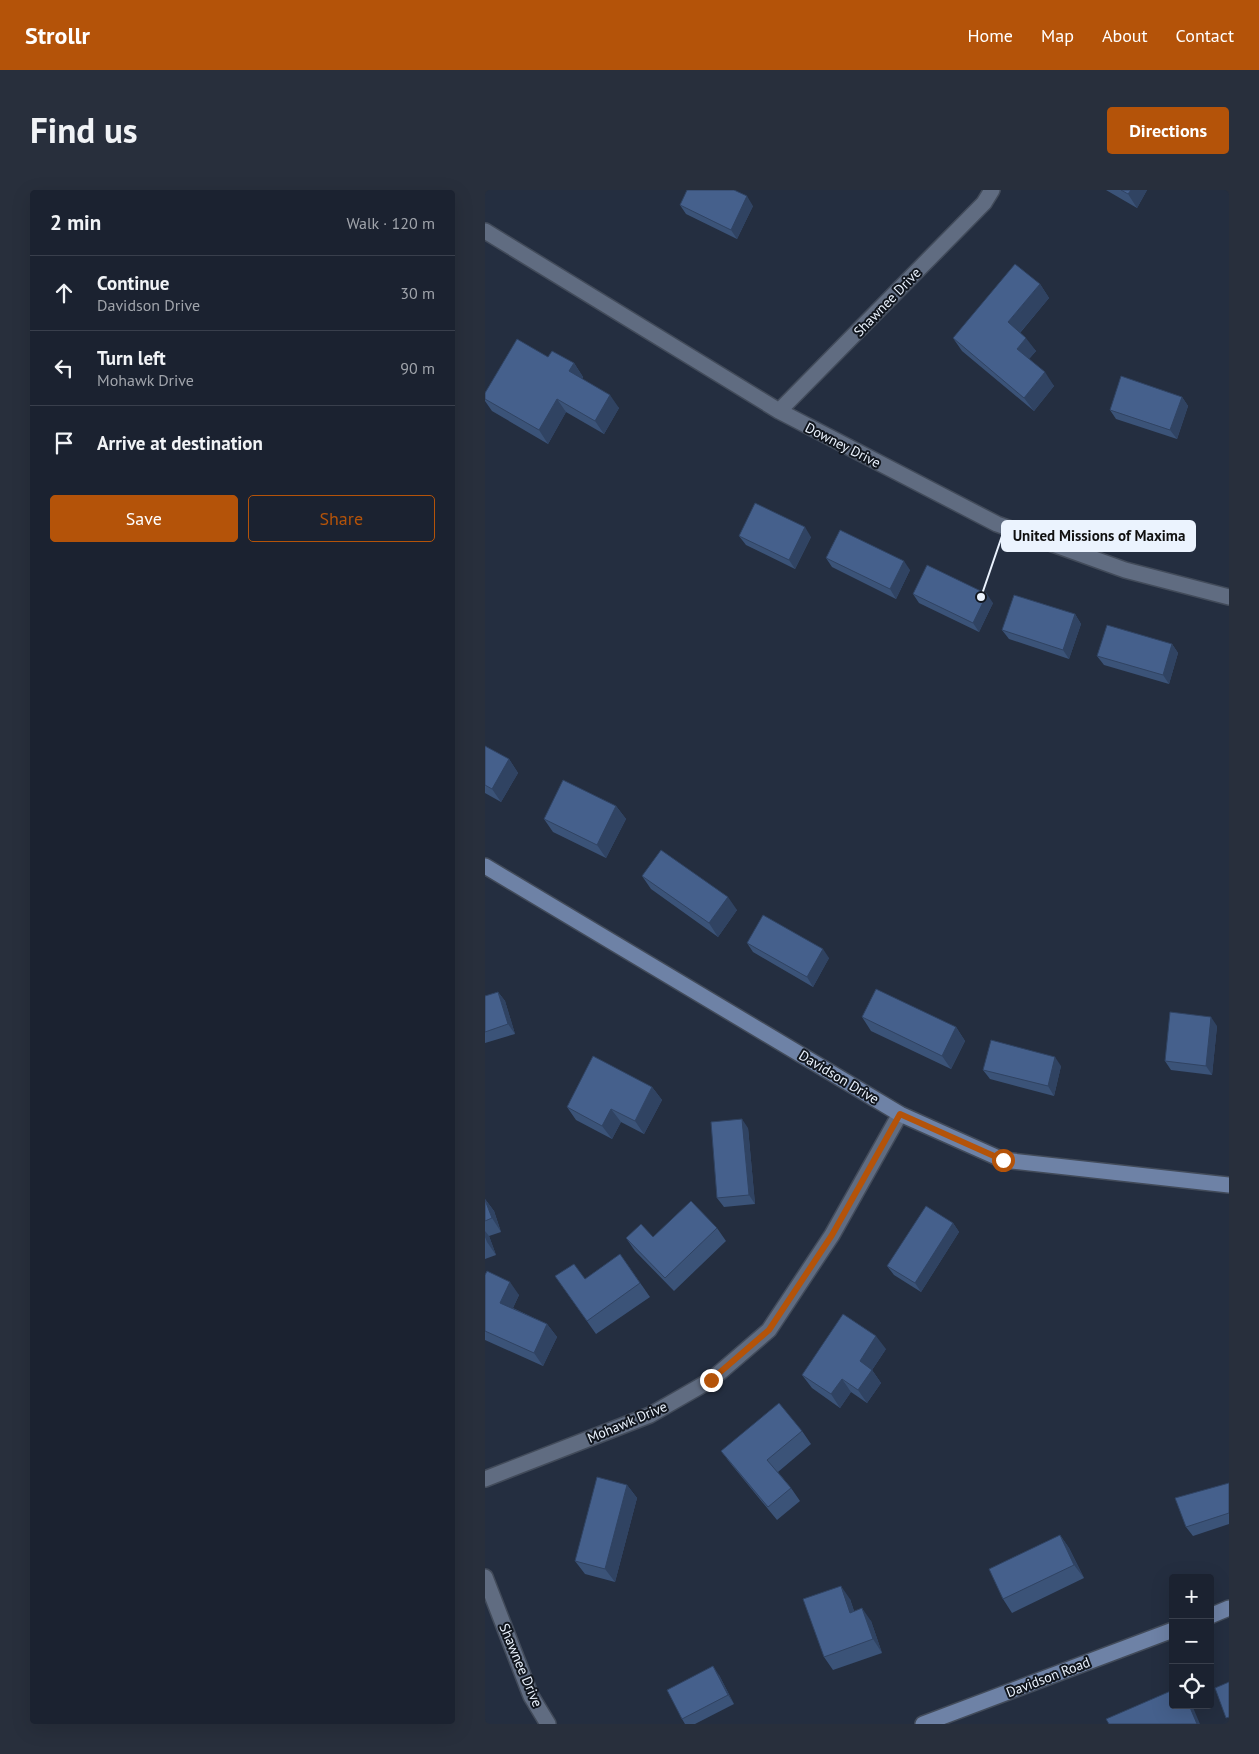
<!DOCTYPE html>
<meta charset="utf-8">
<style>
body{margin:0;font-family:"PT Sans",sans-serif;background:#282f3c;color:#f1f3f6}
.controls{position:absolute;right:15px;bottom:15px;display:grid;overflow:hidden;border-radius:5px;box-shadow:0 5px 20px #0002}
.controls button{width:45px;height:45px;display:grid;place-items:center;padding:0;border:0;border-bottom:1px solid #393f4c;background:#1b2230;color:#f1f3f6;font:25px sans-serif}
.stop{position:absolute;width:15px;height:15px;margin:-11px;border:4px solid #b45309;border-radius:50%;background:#fff}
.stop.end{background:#b45309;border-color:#fff;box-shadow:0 1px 5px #0008}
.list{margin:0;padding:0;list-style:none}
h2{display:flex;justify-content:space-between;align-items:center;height:65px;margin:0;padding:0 20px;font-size:21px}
h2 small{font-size:16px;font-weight:400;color:#a0a4ab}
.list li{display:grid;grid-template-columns:32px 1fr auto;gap:15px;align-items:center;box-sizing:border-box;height:75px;padding:0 20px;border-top:1px solid #393f4c}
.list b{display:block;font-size:19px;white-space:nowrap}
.list p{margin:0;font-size:16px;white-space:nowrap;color:#a0a4ab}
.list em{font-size:16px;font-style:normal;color:#a0a4ab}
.actions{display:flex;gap:10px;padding:15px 20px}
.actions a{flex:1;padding:11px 0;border:1px solid #b45309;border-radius:5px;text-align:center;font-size:18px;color:#b45309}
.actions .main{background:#b45309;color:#fff}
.icon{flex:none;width:28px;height:28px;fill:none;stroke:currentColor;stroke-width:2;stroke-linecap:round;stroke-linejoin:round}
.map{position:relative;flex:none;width:744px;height:1534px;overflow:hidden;border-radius:5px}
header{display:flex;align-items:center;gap:30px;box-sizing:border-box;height:70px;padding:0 25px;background:#b45309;color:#fff}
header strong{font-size:24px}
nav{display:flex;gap:28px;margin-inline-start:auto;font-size:18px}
.intro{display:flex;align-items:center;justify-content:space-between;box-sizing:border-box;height:120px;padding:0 30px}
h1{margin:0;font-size:35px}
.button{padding:12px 22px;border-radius:5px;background:#b45309;color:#fff;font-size:18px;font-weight:700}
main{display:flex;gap:30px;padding:0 30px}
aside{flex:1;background:#1b2230;border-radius:5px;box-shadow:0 5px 20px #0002}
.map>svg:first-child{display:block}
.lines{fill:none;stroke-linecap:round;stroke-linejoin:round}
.street-casing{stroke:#424b5a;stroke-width:18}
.secondary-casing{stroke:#424b5a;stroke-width:18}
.street{stroke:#606c81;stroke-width:15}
.secondary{stroke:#6e82a6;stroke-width:15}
.wall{fill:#3b5378}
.shaded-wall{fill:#304362}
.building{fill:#45608c;stroke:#304362}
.route{stroke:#b45309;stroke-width:6}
.labels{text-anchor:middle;stroke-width:4;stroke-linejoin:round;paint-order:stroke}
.street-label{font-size:14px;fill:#ebf3fe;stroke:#11161e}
.leader{fill:none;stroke:#ebf3fe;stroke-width:2}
.callout-dot{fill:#ebf3fe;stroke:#11161e;stroke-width:2}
.callout{fill:#ebf3fe;stroke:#ebf3fe;stroke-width:2}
.callout-label{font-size:15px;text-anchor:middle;font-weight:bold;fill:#111}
</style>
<header>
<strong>Strollr</strong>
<nav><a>Home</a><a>Map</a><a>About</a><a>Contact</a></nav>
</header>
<div class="intro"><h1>Find us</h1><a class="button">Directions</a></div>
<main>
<aside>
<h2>2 min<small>Walk · 120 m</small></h2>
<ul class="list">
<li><svg class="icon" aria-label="ahead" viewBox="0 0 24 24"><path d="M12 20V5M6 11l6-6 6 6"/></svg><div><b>Continue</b><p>Davidson Drive</p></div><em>30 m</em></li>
<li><svg class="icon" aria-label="left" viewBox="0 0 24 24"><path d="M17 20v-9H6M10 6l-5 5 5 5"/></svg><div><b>Turn left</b><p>Mohawk Drive</p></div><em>90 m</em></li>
<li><svg class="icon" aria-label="arrive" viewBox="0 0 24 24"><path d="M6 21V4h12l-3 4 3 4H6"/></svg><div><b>Arrive at destination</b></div></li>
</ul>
<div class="actions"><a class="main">Save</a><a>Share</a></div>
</aside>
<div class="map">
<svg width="744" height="1534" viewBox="0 0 744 1534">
<rect width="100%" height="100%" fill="#242e40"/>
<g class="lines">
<defs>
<path id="street" d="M0,41L294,221L512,334L640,380L744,407
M294,221L499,13L507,0
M0,1289L165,1225L226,1190L284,1140L347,1045L415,924
M0,1387L46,1506L63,1534"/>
<path id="secondary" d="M0,676L415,924L518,970L744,995
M725,1426L744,1418
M438,1534L688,1440"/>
</defs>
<!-- street casing -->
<use href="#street" class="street-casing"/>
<!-- secondary casing -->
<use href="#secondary" class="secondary-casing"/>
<!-- street -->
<use href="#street" class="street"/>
<!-- secondary -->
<use href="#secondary" class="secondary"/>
</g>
<!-- wall -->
<path class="wall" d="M621,0H662L652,18Z
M195,15L268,16L252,49L201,24Z
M555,94L564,108L535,143L551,161L544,169L569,196L549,221L477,161L468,148Z
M63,167L89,173L98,187L97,189L134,218L119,244L81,222L63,254L7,221L0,211V203Z
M697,207L703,216L692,249L631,229L625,220Z
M254,346L326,347L310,379L261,355Z
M341,368L425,380L411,409L347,377Z
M428,404L508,413L494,442L434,413Z
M590,424L596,434L584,469L524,449L517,440Z
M687,454L693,463L684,494L619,475L612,466Z
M0,556L24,569L33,583L16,612L0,603Z
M131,616L141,629L121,668L68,642L59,629Z
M157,686L252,720L233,747L166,699Z
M262,753L344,768L328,797L268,762Z
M13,802L20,811L30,844L0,853V806Z
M377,827L471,837L480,851L466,879L386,841Z
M732,836L727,885L686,880L680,871Z
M576,876L569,906L505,889L498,880Z
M167,897L177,910L159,944L136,932L127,949L91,930L82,917Z
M263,938L270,1014L239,1017L232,1008Z
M0,1009L9,1021L16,1042L4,1046L11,1065L0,1069Z
M468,1033L474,1042L436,1102L409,1085L402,1076Z
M232,1038L241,1051L189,1101L150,1061L141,1048L168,1047Z
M135,1064L165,1107L111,1144L70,1086L100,1089Z
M0,1085L34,1105L28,1118L62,1134L72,1147L58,1176L0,1150Z
M401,1159L387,1180L396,1193L382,1213L366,1202L355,1218L327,1198L317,1185Z
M317,1241L326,1254L293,1282L306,1298L315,1311L292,1330L246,1274L236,1261Z
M744,1293V1334L708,1346L701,1337Z
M142,1295L152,1308L130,1392L100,1384L90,1371Z
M575,1345L584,1358L599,1388L527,1423L518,1409Z
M365,1409L369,1421L386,1431L397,1463L348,1480L339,1467Z
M234,1485L249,1514L210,1534H200L197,1529Z"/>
<!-- shaded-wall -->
<path class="shaded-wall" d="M646,0H662L652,18L643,4Z
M262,6L268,16L252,49L246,40Z
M555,94L564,108L532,146L523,132Z
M541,148L551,161L541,172L532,159Z
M89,173L98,187L93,194L84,181Z
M560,182L569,196L549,221L539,208Z
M125,205L134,218L119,244L110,231Z
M697,207L703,216L692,249L685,240Z
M72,209L81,222L63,254L54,240Z
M320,337L326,347L310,379L304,370Z
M419,371L425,380L411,409L405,399Z
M502,404L508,413L494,442L488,433Z
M590,424L596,434L584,469L578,460Z
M687,454L693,463L684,494L678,485Z
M24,569L33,583L16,612L7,599Z
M131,616L141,629L121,668L112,655Z
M243,707L252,720L233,747L224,733Z
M338,759L344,768L328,797L322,787Z
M13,802L20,811L30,844L23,834Z
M726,827L732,836L727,885L721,876Z
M471,837L480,851L466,879L457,866Z
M570,867L576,876L569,906L563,896Z
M167,897L177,910L159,944L150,931Z
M126,919L136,932L127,949L117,936Z
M257,929L263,938L270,1014L264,1005Z
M0,1009L9,1021L16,1042L7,1028Z
M468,1033L474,1042L436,1102L430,1093Z
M0,1041L4,1046L11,1065L2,1052L0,1047Z
M25,1092L34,1105L24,1126L15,1113Z
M62,1134L72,1147L58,1176L49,1163Z
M391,1146L401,1159L387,1180L396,1193L382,1213L373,1200L375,1171Z
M357,1189L366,1202L355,1218L346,1204Z
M142,1295L152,1308L130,1392L120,1379Z
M575,1345L584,1358L599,1388L589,1375Z
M356,1396L365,1409L374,1436L365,1423Z
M377,1418L386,1431L397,1463L388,1449Z
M228,1476L234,1485L249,1514L243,1505Z
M704,1515H707L715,1534H712Z"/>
<!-- building -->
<path class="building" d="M202,0H249L262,6L246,40L195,15Z
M636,0H646L643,4Z
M530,74L555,94L523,132L541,148L532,159L560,182L539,208L468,148Z
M32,149L63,167L67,161L89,173L84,181L125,205L110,231L72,209L54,240L0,209V203Z
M636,186L697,207L685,240L625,220Z
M270,313L320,337L304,370L254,346Z
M355,340L419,371L405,399L341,368Z
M442,375L502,404L488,433L428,404Z
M529,405L590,424L578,460L517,440Z
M622,435L687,454L678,485L612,466Z
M0,556L24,569L7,599L0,595Z
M78,590L131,616L112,655L59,629Z
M176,660L243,707L224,733L157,686Z
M278,725L338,759L322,787L262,753Z
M391,799L471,837L457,866L377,827Z
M13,802L23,834L0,842V806Z
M685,822L726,827L721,876L680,871Z
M506,850L570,867L563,896L498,880Z
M108,866L167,897L150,931L126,919L117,936L82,917Z
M257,929L264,1005L232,1008L226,932Z
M0,1010L7,1028L0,1031Z
M206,1011L232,1038L180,1088L141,1048L156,1034L168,1047Z
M441,1016L468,1033L430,1093L402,1076Z
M135,1064L155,1093L102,1131L70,1086L89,1074L100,1089Z
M2,1081L25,1092L15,1113L62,1134L49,1163L0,1141V1085Z
M358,1124L391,1146L375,1171L387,1180L373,1200L357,1189L346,1204L317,1185Z
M294,1213L317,1241L282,1270L306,1298L283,1317L236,1261Z
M112,1287L142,1295L120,1379L90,1371Z
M744,1293V1323L701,1337L690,1308Z
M575,1345L589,1375L518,1409L504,1379Z
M356,1396L365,1423L377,1418L388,1449L339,1467L318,1409Z
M228,1476L243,1505L197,1529L182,1500Z
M744,1492V1527L741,1528L730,1498Z
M688,1500V1515H704L712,1534H624L621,1529Z"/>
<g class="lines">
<!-- route -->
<path class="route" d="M226,1190L284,1140L347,1045L415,924L518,970"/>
</g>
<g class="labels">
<!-- street labels -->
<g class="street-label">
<text transform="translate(402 112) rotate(-46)" y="5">Shawnee Drive</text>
<text transform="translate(358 255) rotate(27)" y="5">Downey Drive</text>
<text transform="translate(354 887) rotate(31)" y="5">Davidson Drive</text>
<text transform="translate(142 1232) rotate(-23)" y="5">Mohawk Drive</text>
<text transform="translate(36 1475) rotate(67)" y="5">Shawnee Drive</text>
<text transform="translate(563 1487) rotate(-21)" y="5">Davidson Road</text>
</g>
</g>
<!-- callouts -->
<path class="leader" d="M496 407L517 346"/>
<circle class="callout-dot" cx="496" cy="407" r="5"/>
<rect class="callout" x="517" y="331" width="193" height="30" rx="5"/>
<g class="callout-label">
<text x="614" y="351">United Missions of Maxima</text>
</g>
</svg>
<div class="controls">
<button>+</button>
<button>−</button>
<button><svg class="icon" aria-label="locate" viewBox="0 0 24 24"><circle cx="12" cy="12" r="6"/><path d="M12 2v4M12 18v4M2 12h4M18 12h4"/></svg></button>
</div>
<div class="stop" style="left:518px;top:970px"></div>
<div class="stop end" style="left:226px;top:1190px"></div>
</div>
</main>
